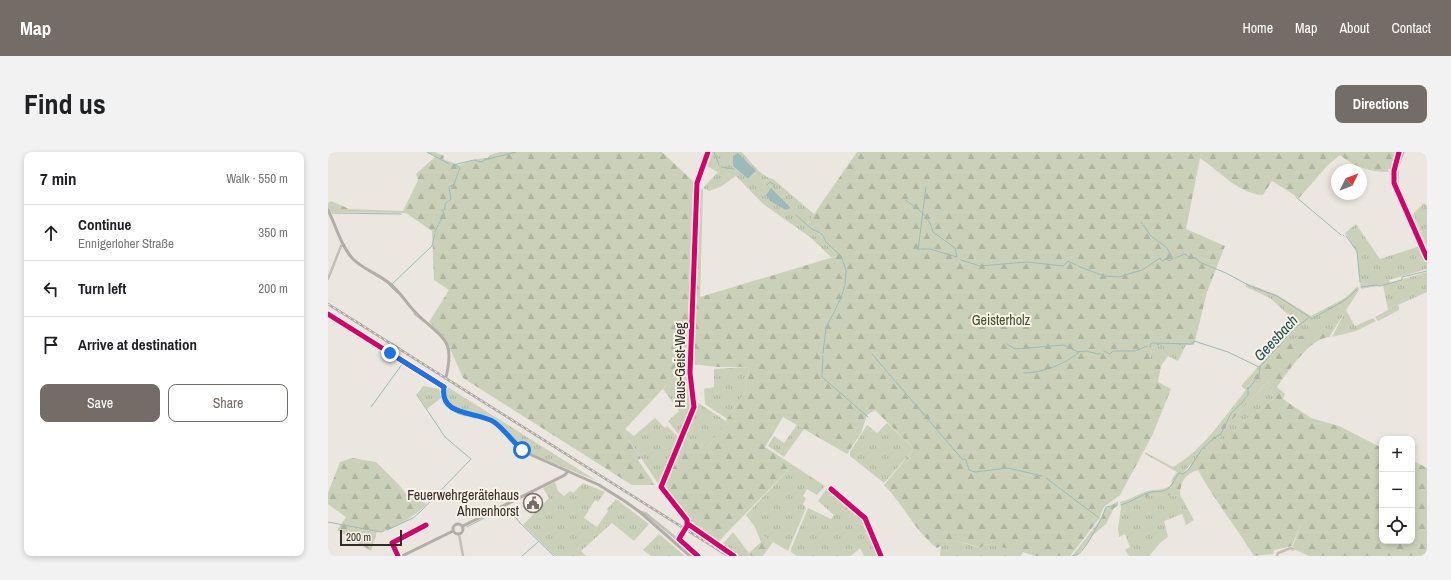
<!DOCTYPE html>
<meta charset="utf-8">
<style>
body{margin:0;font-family:"Archivo Narrow",sans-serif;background:#f2f2f2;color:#202124}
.controls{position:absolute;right:12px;bottom:12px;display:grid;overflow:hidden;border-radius:8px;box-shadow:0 2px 6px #0003}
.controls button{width:36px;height:36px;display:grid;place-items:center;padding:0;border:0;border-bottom:1px solid #e0e0e0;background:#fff;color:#202124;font:20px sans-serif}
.compass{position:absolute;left:1003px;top:12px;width:36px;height:36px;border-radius:50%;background:#fff;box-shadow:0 2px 6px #0003;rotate:47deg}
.scale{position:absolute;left:12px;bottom:10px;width:62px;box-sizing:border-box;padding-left:4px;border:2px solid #342c27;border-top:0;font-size:11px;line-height:14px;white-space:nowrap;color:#342c27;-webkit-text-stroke:3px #f8f1e6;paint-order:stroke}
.stop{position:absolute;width:12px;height:12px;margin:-9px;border:3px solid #1a73e8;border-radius:50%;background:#fff}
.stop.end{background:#1a73e8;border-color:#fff;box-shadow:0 1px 4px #0008}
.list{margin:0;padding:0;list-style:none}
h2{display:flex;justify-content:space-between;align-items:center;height:52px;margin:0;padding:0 16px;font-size:17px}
h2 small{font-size:13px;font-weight:400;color:#757577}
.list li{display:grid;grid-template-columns:26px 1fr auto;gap:12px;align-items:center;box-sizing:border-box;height:56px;padding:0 16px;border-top:1px solid #e0e0e0}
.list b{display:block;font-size:15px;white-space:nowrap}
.list p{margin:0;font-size:13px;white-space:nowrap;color:#757577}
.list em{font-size:13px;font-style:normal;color:#757577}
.actions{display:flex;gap:8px;padding:12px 16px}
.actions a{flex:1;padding:9px 0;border:1px solid #746d67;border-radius:8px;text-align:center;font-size:14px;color:#746d67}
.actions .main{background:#746d67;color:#fff}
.icon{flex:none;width:22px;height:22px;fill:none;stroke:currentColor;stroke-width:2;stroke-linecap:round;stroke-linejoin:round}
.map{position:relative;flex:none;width:1099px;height:404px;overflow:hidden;border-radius:8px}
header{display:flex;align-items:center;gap:24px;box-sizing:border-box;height:56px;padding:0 20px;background:#746d67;color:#fff}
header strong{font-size:19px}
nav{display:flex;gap:22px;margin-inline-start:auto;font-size:14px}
.intro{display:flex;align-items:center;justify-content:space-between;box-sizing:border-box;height:96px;padding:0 24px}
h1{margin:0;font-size:28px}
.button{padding:10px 18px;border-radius:8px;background:#746d67;color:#fff;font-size:14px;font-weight:700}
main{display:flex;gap:24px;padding:0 24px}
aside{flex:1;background:#fff;border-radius:8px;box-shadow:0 2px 6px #0003}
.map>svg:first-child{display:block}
.grass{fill:url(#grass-tufts);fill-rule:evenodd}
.forest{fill:url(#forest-firs);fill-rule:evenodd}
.water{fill:#9cb9bb}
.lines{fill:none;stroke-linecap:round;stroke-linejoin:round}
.stream{stroke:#9cb9bb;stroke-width:1}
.minor{stroke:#c4beb8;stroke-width:2.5}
.major{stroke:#b3ada7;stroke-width:3}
.rail-casing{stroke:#aca7a2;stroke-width:2.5}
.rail{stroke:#f8f1e6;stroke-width:1;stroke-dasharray:3;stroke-linecap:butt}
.minor-bridge{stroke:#c4beb8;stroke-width:2.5}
.cycleway-casing{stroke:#f8f1e6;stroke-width:8}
.cycleway{stroke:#d6006c;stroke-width:5}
.route{stroke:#1a73e8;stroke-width:5}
.labels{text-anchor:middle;stroke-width:4;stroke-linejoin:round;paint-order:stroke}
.park-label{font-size:14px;fill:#41512c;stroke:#f8f1e6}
.street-label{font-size:14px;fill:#342c27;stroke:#f8f1e6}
.poi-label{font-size:14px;fill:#342c27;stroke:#f8f1e6;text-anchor:end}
.water-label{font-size:15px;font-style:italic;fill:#1e4c54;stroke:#f8f1e6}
</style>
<header>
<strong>Map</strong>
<nav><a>Home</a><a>Map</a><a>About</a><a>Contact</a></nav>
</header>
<div class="intro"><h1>Find us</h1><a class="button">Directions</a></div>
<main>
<aside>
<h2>7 min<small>Walk · 550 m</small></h2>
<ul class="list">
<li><svg class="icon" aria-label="ahead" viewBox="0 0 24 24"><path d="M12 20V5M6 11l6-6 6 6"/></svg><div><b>Continue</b><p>Ennigerloher Straße</p></div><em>350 m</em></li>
<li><svg class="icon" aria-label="left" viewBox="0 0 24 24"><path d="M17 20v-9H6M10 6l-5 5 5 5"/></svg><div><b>Turn left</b></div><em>200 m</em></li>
<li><svg class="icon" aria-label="arrive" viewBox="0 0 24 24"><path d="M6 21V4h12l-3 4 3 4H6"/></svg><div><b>Arrive at destination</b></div></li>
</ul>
<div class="actions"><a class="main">Save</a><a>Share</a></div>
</aside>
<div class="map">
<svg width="1099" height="404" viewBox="0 0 1099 404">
<defs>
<pattern id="grass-tufts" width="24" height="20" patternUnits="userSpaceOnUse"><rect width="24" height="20" fill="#cbd1b9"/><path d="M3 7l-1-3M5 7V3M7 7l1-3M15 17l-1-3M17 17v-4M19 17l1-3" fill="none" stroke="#afb49f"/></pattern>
<pattern id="forest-firs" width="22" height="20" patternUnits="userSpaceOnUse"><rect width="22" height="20" fill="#cbd1b9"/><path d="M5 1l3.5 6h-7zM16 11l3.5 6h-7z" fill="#afb49f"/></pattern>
</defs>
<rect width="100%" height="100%" fill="#ebe6df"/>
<!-- grass -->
<path class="grass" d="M383,0H414C422,9 432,24 445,27L486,62L479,72L496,86L509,104L503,105L482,85L435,52L408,24L392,35L381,39L375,36L390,20L379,14ZM413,4L427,21L420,27L407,16Z
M1096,51L1099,54V94L1085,62Z
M1028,72L1052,107L1092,94L1099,107V117L1061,128L1062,131L1099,120V140L1070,153L1071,158L1050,169L1047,165L1060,158L1055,133L1033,137L1029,101L1017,81Z
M918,131L949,143L983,164L1017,146L1030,134L1031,138L1003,182L957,190L932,216L890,280L856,320H849L817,302V300L845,315C877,296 895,266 918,238L913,234L969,171L942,146L918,135Z
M1018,158L1027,174L1045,166L1048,169L1028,179L1004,185Z
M825,193H858L850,209L840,204L833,214L822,207Z
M361,213L364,254L352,284L340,269L351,259L335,237L349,222Z
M421,215L417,240L399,267L377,252L376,237L386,235V217Z
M940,229L946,247L918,267L895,290L891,287L901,271Z
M95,234L111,237L113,246L99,257L89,242Z
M118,234L269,329L201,301L166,269C150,260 126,263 117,244Z
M367,249L398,269L380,295L355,286L366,261Z
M327,266L337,276L339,274L351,286L331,333L301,288Z
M559,271L586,297L556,331L522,304V300L539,273L549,281Z
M469,273L476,277L456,305L440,294L446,284L456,291Z
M465,313L497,334L489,343L479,337L475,344L478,346L475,352L478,356L460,399L433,383L418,363Z
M227,330L230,339L236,344L242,339L245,341L255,331L277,340L270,350L267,348L256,366L269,375L280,359L279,357L288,347L321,372L306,389L284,371L253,399L258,404H227L195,373L221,346L215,336Z
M499,336L536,367L552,404H536L532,396L523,404H469L463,400V397L480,356L503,367L506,363L490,349Z
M826,342L836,344L852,343L866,368L858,373L854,362L836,369L840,385L833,390L821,404H801L797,398L802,395L797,382L791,385L790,377L793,355C805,352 814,346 826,342Z
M405,380L423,404H408L394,393Z
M331,382L357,404H323L315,398Z
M623,389H630L652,396L658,392L692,399L690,404H612L613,394Z"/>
<!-- forest -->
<path class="forest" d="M98,0H107L116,4L115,7L131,13L148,7L160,6L162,3L172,0H334L367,31L379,0H383L379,14L377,13L367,31L361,213L349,222L297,277L306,284L301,289L313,306L310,308L327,333H304L135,226L117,185L101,170L121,138L106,128L104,79L78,61L3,60L0,56V51L3,49L21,57L75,59L90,28L88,22L107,5Z
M529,0H1070L1065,18L1060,17V20C1041,20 1027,15 1012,3L999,14L971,46L944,29L935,43C909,41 893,20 872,6L858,77L897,94L879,140L866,193H825L822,207L833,214L830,230L843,237L824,284L792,343L776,355L771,367L742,404H707L695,400L693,404H690L691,399L658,392L652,396C631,389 629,386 609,396C585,377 576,353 556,333L586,297L547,258L539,263L533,281L519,302L455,265L437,295L465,313L390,390L363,369L334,334L355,286L380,295L417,240L421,215H390L364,212L370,34L375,38L372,145L509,104L496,86L479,72Z
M978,182H1003L1002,185C981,186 961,219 949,235L957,242L955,247L983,266L1011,274L1054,296V389H1084V308L1099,316V404H981L968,398L963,399L974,370L964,394L946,398L945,402L926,404C908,375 887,349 870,318C858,321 852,330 852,343L836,344L826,342L813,347L805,352L793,355L792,350C804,347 810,342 819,339C827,337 835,339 843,333L844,327L849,320H856L860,318L864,310L890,280L932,216L957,190ZM940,229L946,247L918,267L894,290L891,287L901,271Z
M24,306L48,310L71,333L78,342L99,352C90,361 62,382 49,379L43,399L9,378L18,365L0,352V341L12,310Z
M790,349V354L786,356L778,372L765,383L749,404H744L773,367L777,357Z
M425,370L433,383L445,390L435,404H423L421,401L433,390Z"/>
<!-- water -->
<path class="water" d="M410,1L428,19L420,27L405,14V4Z
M443,36L462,55L461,57L458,58L442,49L438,43Z"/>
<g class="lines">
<!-- stream -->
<path class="stream" d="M99,0L121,12
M386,0L391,13
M710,0L711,1
M125,13L146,8L154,10L156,8L188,0
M393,15L406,17
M1067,18L1072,0
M1067,20L1068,36
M439,33L442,30L447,33L445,35
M1069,39L1080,63
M968,45L1013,83
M577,48C590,56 602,65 605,80L627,96L629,105L602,97H591
M4,61L73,62
M468,63L484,77L494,82L498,90L513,104L518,118L517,133L513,146L498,176L495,201
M1081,65L1098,101
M107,80C110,74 112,67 117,63L114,58L117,57V52L123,47L121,35L126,32L132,16L127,13
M1015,83L1016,84
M1018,84L1029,99L1032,130
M590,98L598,35
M1099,102V103
M20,103L26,109
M847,106L857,102L862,106H868L871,110L898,121L922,134L949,144L980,164
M633,108L652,114L699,110L735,114L740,109L748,113
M750,114L776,124L791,125L814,118L832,106L834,109L838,107L842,109L845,106L838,95L823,84L813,70
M64,132L104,94L107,82
M61,133L69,141
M1033,135L1048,133L1052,134L1074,128V125L1099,119
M86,162L95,169
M679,192L687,197L736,193L750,200L758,199L770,202L773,201
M822,195L823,191L864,192L866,189L900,200L931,215
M776,199L782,202L785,199H807L819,194
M544,202L634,307L638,308L641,318L647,320L680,316L714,324
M495,204L494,225L540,265
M696,221C714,221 738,212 751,200
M915,249L920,243V237L931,224L932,215C943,202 954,191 965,178C967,175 977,170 981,165L984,167C999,157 1018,151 1029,137
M43,255L75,211
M122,257L131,262L148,266
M718,326L771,366
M332,332L345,302
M793,353C804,350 812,343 823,340C829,339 835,341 841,336C845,333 847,325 851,321L855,322L861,317L874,297L886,286L893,282L903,261L915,250
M0,370L53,380L56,379
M139,375L179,354L192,371L226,404
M59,378L85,366L92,360L143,307L117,285L89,243
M194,404L210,390
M744,404C746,403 748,403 750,402C758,398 775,364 778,355L789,353"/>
<!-- minor -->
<path class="minor" d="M0,127L13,94L16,93
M0,162L116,235
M503,337L537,366L553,404
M312,360L317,361L370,404
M360,372L406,404
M358,376L359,368L333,335L366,255L362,221L369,31L380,0
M131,382L135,404
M70,404L64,391L98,373
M949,404L950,401L963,396"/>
<!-- major -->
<path class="major" d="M1075,0L1069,16V32L1099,99
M0,58C8,74 13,94 25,107C35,117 50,122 61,131C73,140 80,154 91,164C116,187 127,188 118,225
M117,232L116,245L119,251L127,258L158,266L166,270L199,301L271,333L295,348L312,360L362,404
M125 377a5 5 0 1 1 10 0a5 5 0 1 1-10 0Z
M135,374L237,323L239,320
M74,404L125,379"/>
<defs>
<path id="rail" d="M0,152L400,404"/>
</defs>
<!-- rail casing -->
<use href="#rail" class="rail-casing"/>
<!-- rail -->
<use href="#rail" class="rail"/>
<!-- minor-bridge -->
<path class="minor-bridge" d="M354,383L358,376"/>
<defs>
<path id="cycleway" d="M1071,0L1066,19V31L1099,106
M0,162L116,235
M503,337L537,366L553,404
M360,372L406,404
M70,404L64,391L98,373
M370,404L351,387L359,374V368L333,335L366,255L362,221L369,31L380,0"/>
</defs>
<!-- cycleway casing -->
<use href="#cycleway" class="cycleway-casing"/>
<!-- cycleway -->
<use href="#cycleway" class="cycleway"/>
</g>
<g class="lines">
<!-- route -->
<path class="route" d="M62,201L116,235C111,265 149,259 166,270C176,277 184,289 194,298"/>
</g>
<!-- icons -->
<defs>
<symbol id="civic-ring" viewBox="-11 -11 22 22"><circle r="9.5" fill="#f8f1e6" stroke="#746d67" stroke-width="1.5"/><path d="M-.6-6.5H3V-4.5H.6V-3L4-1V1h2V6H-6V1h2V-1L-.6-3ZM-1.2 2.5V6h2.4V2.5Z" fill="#746d67"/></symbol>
</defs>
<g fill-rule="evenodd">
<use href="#civic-ring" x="194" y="340" width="22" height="22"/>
</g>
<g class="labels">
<!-- park labels -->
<g class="park-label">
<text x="673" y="173">Geisterholz</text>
</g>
<!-- street labels -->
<g class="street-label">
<text transform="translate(352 213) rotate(-90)" y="5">Haus-Geist-Weg</text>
</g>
<!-- poi labels -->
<g class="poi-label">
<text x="191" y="348">Feuerwehrgerätehaus<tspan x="191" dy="16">Ahmenhorst</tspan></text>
</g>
<!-- water labels -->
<g class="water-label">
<text transform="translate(948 186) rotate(-47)" y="5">Geesbach</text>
</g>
</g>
</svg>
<div class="controls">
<button>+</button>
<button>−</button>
<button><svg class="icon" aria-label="locate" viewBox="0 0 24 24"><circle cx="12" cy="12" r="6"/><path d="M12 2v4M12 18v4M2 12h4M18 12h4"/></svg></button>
</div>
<svg class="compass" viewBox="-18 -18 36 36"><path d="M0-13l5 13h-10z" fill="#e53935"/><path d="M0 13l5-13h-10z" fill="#757577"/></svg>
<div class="scale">200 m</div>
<div class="stop" style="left:194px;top:298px"></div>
<div class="stop end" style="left:62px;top:201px"></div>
</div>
</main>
